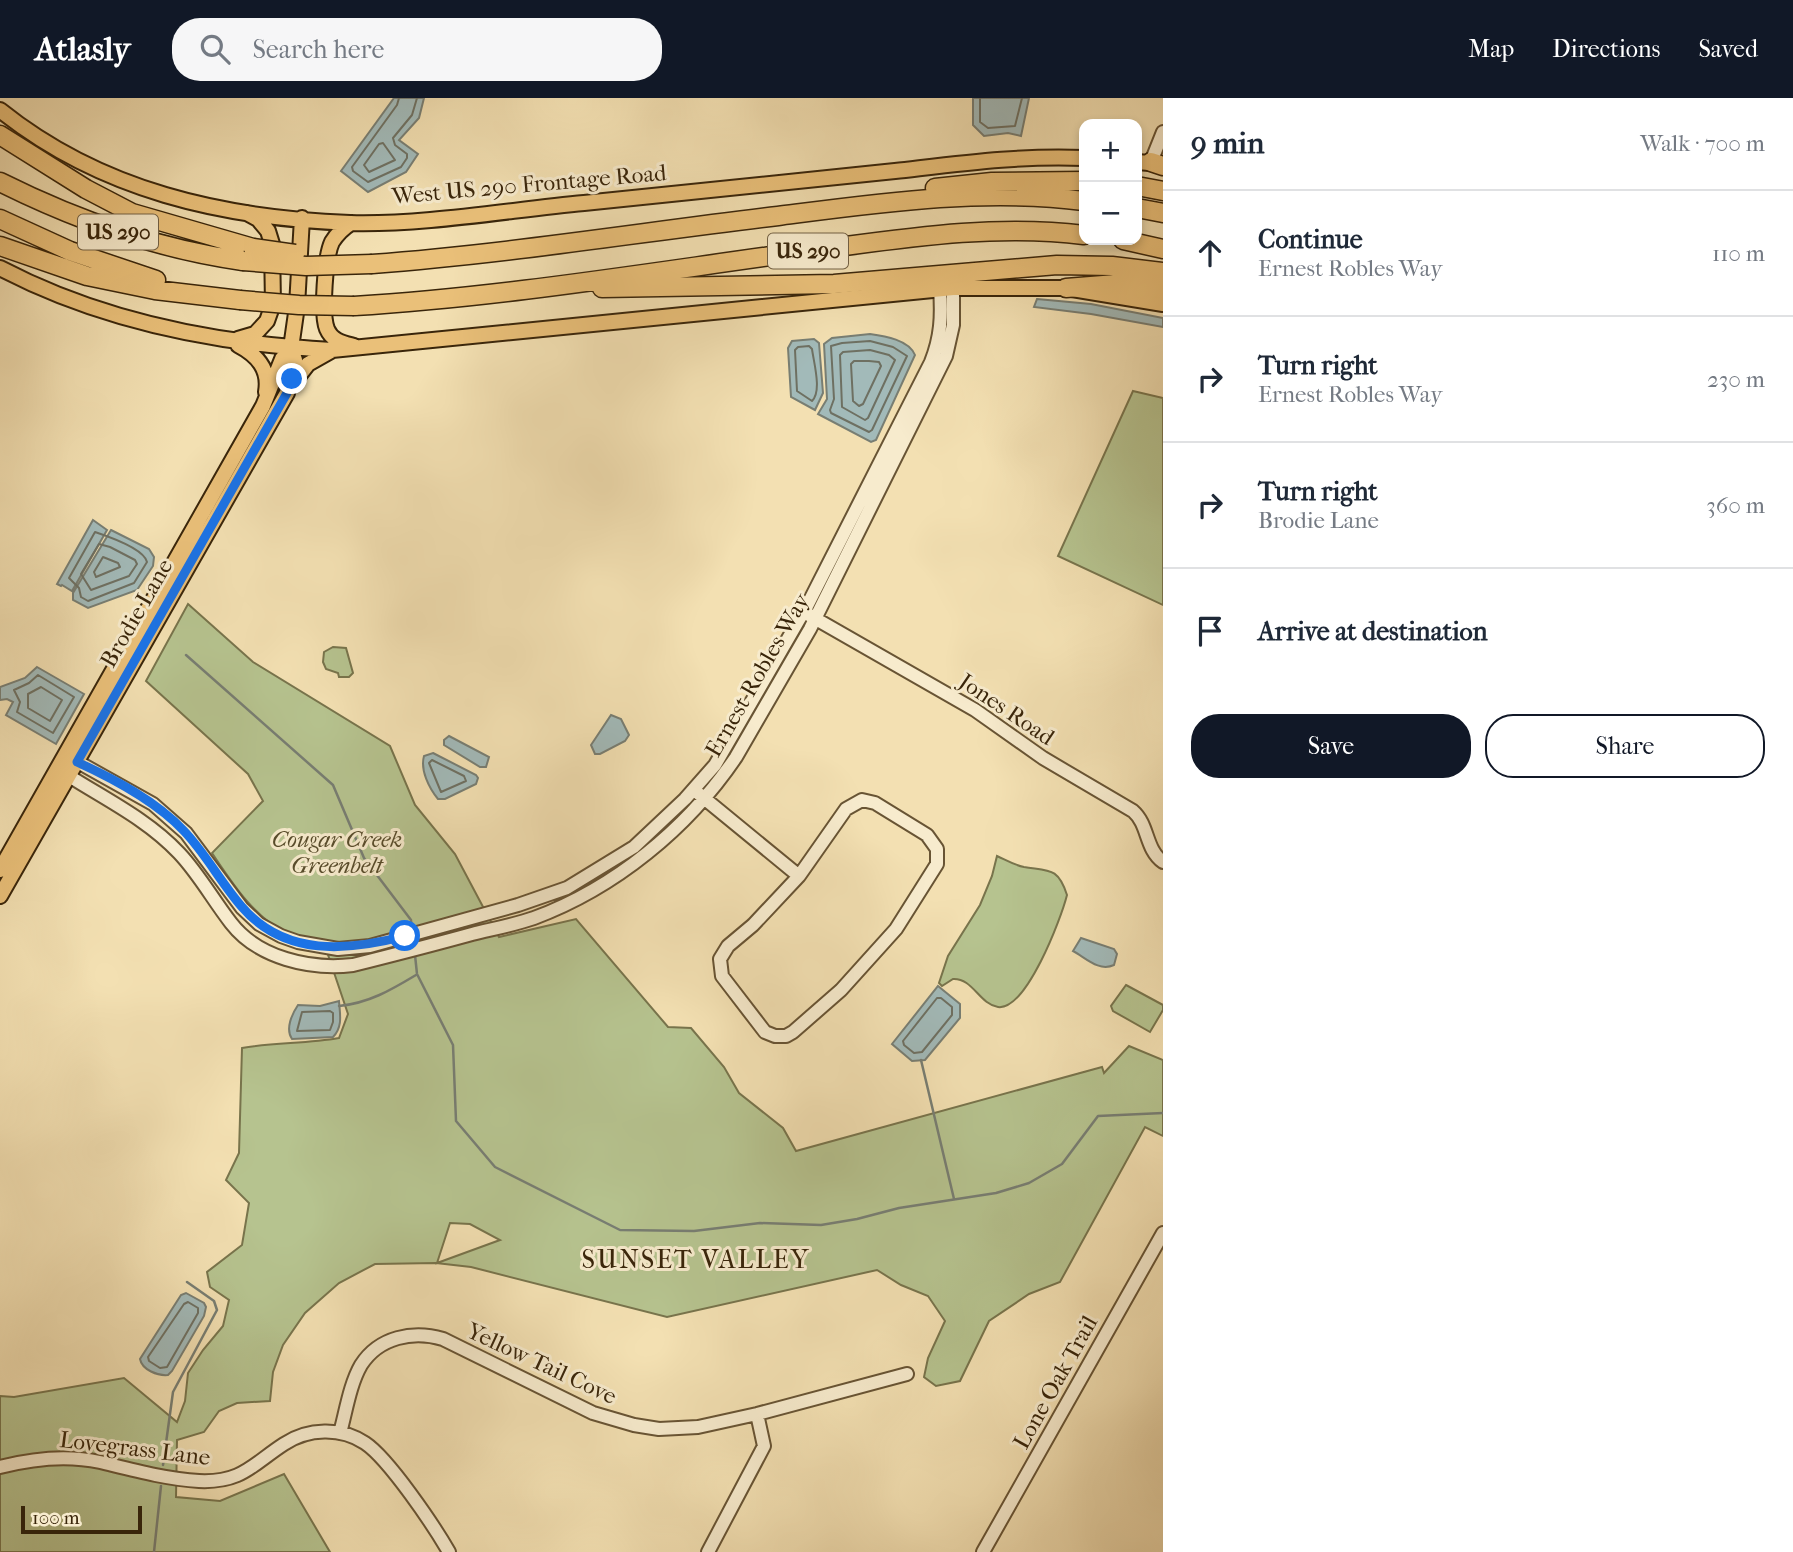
<!DOCTYPE html>
<meta charset="utf-8">
<style>
body{margin:0;font-family:"IM FELL French Canon",serif;background:#f6f6f7;color:#1f2937}
.controls{position:absolute;right:21px;top:21px;display:grid;overflow:hidden;border-radius:14px;box-shadow:0 4px 10px #0003}
.controls button{width:63px;height:63px;display:grid;place-items:center;padding:0;border:0;border-bottom:2px solid #e0e1e3;background:#fff;color:#1f2937;font:35px sans-serif}
.scale{position:absolute;left:21px;bottom:18px;width:121px;box-sizing:border-box;padding-left:7px;border:4px solid #39250a;border-top:0;font-size:19px;line-height:24px;white-space:nowrap;color:#39250a;-webkit-text-stroke:5px #f7ebcd;paint-order:stroke}
.stop{position:absolute;width:21px;height:21px;margin:-16px;border:5px solid #1a73e8;border-radius:50%;background:#fff}
.stop.end{background:#1a73e8;border-color:#fff;box-shadow:0 2px 7px #0008}
.list{margin:0;padding:0;list-style:none}
h2{display:flex;justify-content:space-between;align-items:center;height:91px;margin:0;padding:0 28px;font-size:30px}
h2 small{font-size:23px;font-weight:400;color:#747a83}
.list li{display:grid;grid-template-columns:46px 1fr auto;gap:21px;align-items:center;box-sizing:border-box;height:126px;padding:0 28px;border-top:2px solid #e0e1e3}
.list b{display:block;font-size:26px;white-space:nowrap}
.list p{margin:0;font-size:23px;white-space:nowrap;color:#747a83}
.list em{font-size:23px;font-style:normal;color:#747a83}
.actions{display:flex;gap:14px;padding:21px 28px}
.actions a{flex:1;padding:16px 0;border:2px solid #111827;border-radius:28px;text-align:center;font-size:24px;color:#111827}
.actions .main{background:#111827;color:#fff}
.icon{flex:none;width:38px;height:38px;fill:none;stroke:currentColor;stroke-width:2;stroke-linecap:round;stroke-linejoin:round}
.map{position:relative;flex:none;width:1163px;height:1454px;overflow:hidden}
header{display:flex;align-items:center;gap:42px;box-sizing:border-box;height:98px;padding:0 35px;background:#111827;color:#fff}
header strong{font-size:33px}
nav{display:flex;gap:38px;margin-inline-start:auto;font-size:24px}
.search{width:490px;height:63px;background:#f6f6f7;display:flex;align-items:center;gap:18px;box-sizing:border-box;padding:0 24px;border-radius:28px;color:#747a83;font-size:26px}
main{display:flex}
aside{flex:1;background:#fff}
.map>svg:first-child{display:block}
.green{fill:#b6c38f;stroke:#78744c;stroke-width:2;fill-rule:evenodd}
.water{fill:#a2bab9;stroke:#787e73;stroke-width:2}
.lines{fill:none;stroke-linecap:round;stroke-linejoin:round}
.shore{stroke:#6e7062;stroke-width:2}
.stream{stroke:#787e73;stroke-width:2.5}
.minor-casing{stroke:#685434;stroke-width:16}
.major-casing{stroke:#39250a;stroke-width:18}
.highway-casing{stroke:#39250a;stroke-width:21}
.minor{stroke:#f7ebcd;stroke-width:12}
.major{stroke:#eac079;stroke-width:14}
.highway{stroke:#eac079;stroke-width:18}
.highway-bridge-casing{stroke:#39250a;stroke-width:21;stroke-linecap:butt}
.highway-bridge{stroke:#eac079;stroke-width:18}
.route{stroke:#1a73e8;stroke-width:9}
.labels{text-anchor:middle;stroke-width:6;stroke-linejoin:round;paint-order:stroke}
.shield{fill:#f7ebcd;stroke:#726044;stroke-width:2}
.shield-label{font-size:21px;font-weight:bold;fill:#39250a}
.street-label{font-size:23px;fill:#39250a;stroke:#f7ebcd}
.park-label{font-size:23px;font-style:italic;fill:#584c2b;stroke:#f7ebcd}
.quarter-label{font-size:26px;letter-spacing:2px;fill:#39250a;stroke:#f7ebcd}
</style>
<header>
<strong>Atlasly</strong>
<div class="search"><svg class="icon" aria-label="search" viewBox="0 0 24 24"><circle cx="10" cy="10" r="6"/><path d="M15 15l6 6"/></svg>Search here</div>
<nav><a>Map</a><a>Directions</a><a>Saved</a></nav>
</header>
<main>
<div class="map">
<svg width="1163" height="1454" viewBox="0 0 1163 1454">
<rect width="100%" height="100%" fill="#f3e0b2"/>
<filter id="stains"><feTurbulence type="fractalNoise" baseFrequency=".00286" numOctaves="4"/><feColorMatrix values="0 0 0 0 .2 0 0 0 0 .09 0 0 0 0 .02 0 0 0 .5 -.17"/></filter>
<radialGradient id="worn" r=".72"><stop offset=".6" stop-color="#630" stop-opacity="0"/><stop offset="1" stop-color="#630" stop-opacity=".3"/></radialGradient>
<!-- green -->
<path class="green" d="M1133,293L1163,300V507L1058,458Z
M188,506L253,564L390,648L415,707L455,756L499,839L576,821L668,929L691,930L724,969L739,995L783,1030L796,1053L1102,969L1104,975L1129,948L1163,962V1038L1145,1029L1060,1184L1029,1196L989,1223L960,1283L936,1288L924,1279L928,1260L945,1223L928,1198L901,1187L877,1172L667,1219L471,1169L436,1165L375,1166L339,1185L305,1215L283,1247L273,1274L270,1303L237,1305L219,1313L204,1334L177,1342L176,1399L220,1403L284,1376L330,1454H0V1298L14,1299L124,1280L177,1324L185,1303L188,1275L203,1252L223,1228L229,1202L210,1189L207,1174L242,1147L249,1105L226,1082L239,1055L242,950C274,944 306,946 339,940L348,916L324,845C312,843 297,841 287,836C253,818 233,786 212,755L263,703L248,676L146,583ZM450,1125L470,1126L500,1142L437,1165Z
M333,549L346,550L353,575L349,579H339L338,575L326,571L323,564L324,554Z
M997,758C1006,762 1014,767 1024,769C1049,773 1058,769 1067,797C1061,821 1026,913 998,909C979,906 973,880 953,881L942,888L939,885L948,858L980,807L992,778Z
M1126,887L1163,907V912L1150,934L1113,913L1111,908Z"/>
<!-- water -->
<path class="water" d="M394,0H424L419,20L399,42L418,56L406,74L368,94L341,73Z
M973,0H1029L1021,38L1008,35L984,38L973,27Z
M1037,201L1091,206L1163,220V229L1091,216L1034,209Z
M870,236C885,238 909,242 915,257L876,342L871,344L818,316L827,301L824,246L832,240Z
M814,241L819,245L823,295L815,312L791,299L788,250L792,243Z
M93,422L107,432L72,493L62,487L61,488L57,486Z
M111,432L149,451L154,459L153,468L137,492L88,510L73,502V495Z
M37,569L84,596L56,646L6,617L13,604L7,601L0,602V589L25,580Z
M611,617L621,621L629,637L625,643L600,656H595L591,647Z
M449,638L489,659L486,669H480L444,647V642Z
M433,655L476,677L478,680L476,686L445,701H438C429,690 420,672 424,658Z
M1081,840L1114,851L1117,856L1114,867C1099,874 1086,860 1073,853Z
M938,888L960,906V920L925,962L912,963L892,946Z
M339,903C340,916 343,929 333,939L292,941C285,931 292,916 298,907L320,908Z
M186,1195L204,1205L206,1209L204,1218L172,1273L168,1277C158,1278 142,1272 140,1261L181,1197Z"/>
<g class="lines">
<!-- shore -->
<path class="shore" d="M399,0L397,7L352,69L353,73L368,84L401,69L407,60V56L395,47L393,40L412,17L417,0
M980,0V24L988,30L1015,28L1022,0
M383,45L395,62L369,74L364,67L379,46Z
M870,243L893,249L907,258L872,332L869,334L831,315L830,312L834,301L831,248L842,245Z
M809,248L812,251C814,266 822,293 812,303L797,293L795,252L798,249Z
M870,252L889,257L895,262L868,320L865,322L842,309L840,257L843,254Z
M869,263L879,264L881,268L863,306L859,308L853,303L851,266L854,263Z
M95,434C107,438 144,451 147,464L134,485L88,503L81,499L79,490L69,480Z
M99,446L110,449L135,462L137,466L129,478L91,492L81,476Z
M103,459L118,465L120,469L96,479L94,474Z
M38,577L74,599L53,635L17,614L20,604L14,592L29,585Z
M41,589L62,602L50,623L28,610V596Z
M432,662L464,678L466,683L441,694L429,665Z
M937,900H941L952,909V917L922,954L914,955L904,947L903,943Z
M330,913L333,915V924L330,932L297,933L302,914Z
M188,1204L198,1210V1215L167,1269L160,1270L149,1263L148,1259L184,1206Z"/>
<!-- stream -->
<path class="stream" d="M186,557L333,687L364,760L411,822L412,833
M415,857L417,876L453,947L456,1023L495,1069L620,1132L694,1133L760,1125L821,1127L857,1121L899,1110L996,1095L1029,1085L1062,1066L1098,1018L1163,1015
M339,908C369,905 391,892 416,877
M921,962L954,1101
M163,1367L173,1294L217,1212L214,1203L187,1184
M154,1454L161,1388"/>
<defs>
<path id="minor" d="M1151,64L1163,34
M809,517L975,612L1043,660L1133,713C1149,727 1145,751 1163,764
M69,659L153,706L186,735L242,810L259,826L281,838L298,844L338,851L370,848L518,807L567,790L634,749L685,701L715,667L808,506L931,264C941,239 942,218 940,191
M63,671L69,678C107,702 148,722 179,755C199,776 213,802 231,825C258,860 310,872 353,867C393,857 432,847 472,836C492,831 514,827 534,820C615,790 688,730 736,659L810,531L946,258L953,227V190
M699,696L799,778
M862,702L875,705L927,737L937,751V766L896,831L841,892L793,934L786,938H775L765,934L722,878L720,861L728,848L753,827L799,778L846,711Z
M340,1335C346,1313 350,1286 361,1267C379,1239 413,1232 443,1241L593,1315L634,1327L659,1331L698,1329L757,1316L907,1276
M0,1369C31,1361 68,1357 100,1364C133,1372 166,1381 199,1383C242,1385 253,1366 284,1346C308,1330 341,1329 365,1345C389,1361 434,1428 449,1454
M708,1454L764,1348L757,1316
M983,1454L1163,1135"/>
<path id="major" d="M0,12C101,93 223,120 350,125C424,127 509,112 584,105C687,94 791,84 895,73C957,66 1021,57 1084,60
M1137,64L1162,66
M351,125C343,130 337,136 332,144C325,159 321,216 327,231C332,243 343,245 354,248
M0,170C103,224 217,246 332,252L953,190H1066L1163,206
M238,241L255,236L267,223L273,206L272,146L268,133L258,121L247,115
M238,247C257,257 270,271 266,294
M294,284L308,266L331,253
M0,772L263,308L282,261L291,250
M0,798L287,295L295,262L291,250L297,208L302,120"/>
<path id="highway" d="M0,37L86,91L132,115L253,150
M1151,64L1163,68
M0,84C78,123 157,151 243,163
M1137,88L1163,93
M935,90L992,84L1084,83
M1137,110L1163,115
M0,121L70,153L156,182
M1123,142L1163,151
M0,148L87,178L155,192L240,202
M372,166C507,156 643,134 778,118C879,105 982,90 1084,103
M602,190L834,186L1057,167L1112,168L1163,174
M1066,190L1116,186L1163,191
M354,208C503,199 652,174 800,154C894,142 989,125 1084,137"/>
</defs>
<!-- minor casing -->
<use href="#minor" class="minor-casing"/>
<!-- major casing -->
<use href="#major" class="major-casing"/>
<!-- highway casing -->
<use href="#highway" class="highway-casing"/>
<!-- minor -->
<use href="#minor" class="minor"/>
<!-- major -->
<use href="#major" class="major"/>
<!-- highway -->
<use href="#highway" class="highway"/>
<defs>
<path id="highway-bridge" d="M253,150L295,156
M243,163L306,168L372,166
M240,202L299,207L354,208"/>
</defs>
<!-- highway-bridge casing -->
<use href="#highway-bridge" class="highway-bridge-casing"/>
<!-- highway-bridge -->
<use href="#highway-bridge" class="highway-bridge"/>
</g>
<g class="lines">
<!-- route -->
<path class="route" d="M292,281L287,295L77,664C114,681 156,703 184,733C206,756 221,785 242,809C285,859 348,853 405,838"/>
</g>
<g class="labels">
<!-- shield labels -->
<g class="shield">
<rect x="78" y="116.5" width="80" height="35" rx="5"/>
<rect x="768" y="135.5" width="80" height="35" rx="5"/>
</g>
<g class="shield-label">
<text x="118" y="141">US 290</text>
<text x="808" y="160">US 290</text>
</g>
<!-- street labels -->
<g class="street-label">
<text transform="translate(529 86) rotate(-5)" y="8">West US 290 Frontage Road</text>
<text transform="translate(136 515) rotate(-60)" y="8">Brodie Lane</text>
<text transform="translate(757 577) rotate(-60)" y="8">Ernest Robles Way</text>
<text transform="translate(1007 611) rotate(34)" y="8">Jones Road</text>
<text transform="translate(542 1265) rotate(25)" y="8">Yellow Tail Cove</text>
<text transform="translate(1055 1284) rotate(-61)" y="8">Lone Oak Trail</text>
<text transform="translate(135 1350) rotate(7)" y="8">Lovegrass Lane</text>
</g>
<!-- park labels -->
<g class="park-label">
<text x="337" y="749">Cougar Creek<tspan x="337" dy="26">Greenbelt</tspan></text>
</g>
<!-- quarter labels -->
<g class="quarter-label">
<text x="696" y="1170">SUNSET VALLEY</text>
</g>
</g>
<rect width="100%" height="100%" filter="url(#stains)"/>
<rect width="100%" height="100%" fill="url(#worn)"/>
</svg>
<div class="controls">
<button>+</button>
<button>−</button>
</div>
<div class="scale">100 m</div>
<div class="stop" style="left:405px;top:838px"></div>
<div class="stop end" style="left:292px;top:281px"></div>
</div>
<aside>
<h2>9 min<small>Walk · 700 m</small></h2>
<ul class="list">
<li><svg class="icon" aria-label="ahead" viewBox="0 0 24 24"><path d="M12 20V5M6 11l6-6 6 6"/></svg><div><b>Continue</b><p>Ernest Robles Way</p></div><em>110 m</em></li>
<li><svg class="icon" aria-label="right" viewBox="0 0 24 24"><path d="M7 20v-9h11M14 6l5 5-5 5"/></svg><div><b>Turn right</b><p>Ernest Robles Way</p></div><em>230 m</em></li>
<li><svg class="icon" aria-label="right" viewBox="0 0 24 24"><path d="M7 20v-9h11M14 6l5 5-5 5"/></svg><div><b>Turn right</b><p>Brodie Lane</p></div><em>360 m</em></li>
<li><svg class="icon" aria-label="arrive" viewBox="0 0 24 24"><path d="M6 21V4h12l-3 4 3 4H6"/></svg><div><b>Arrive at destination</b></div></li>
</ul>
<div class="actions"><a class="main">Save</a><a>Share</a></div>
</aside>
</main>
